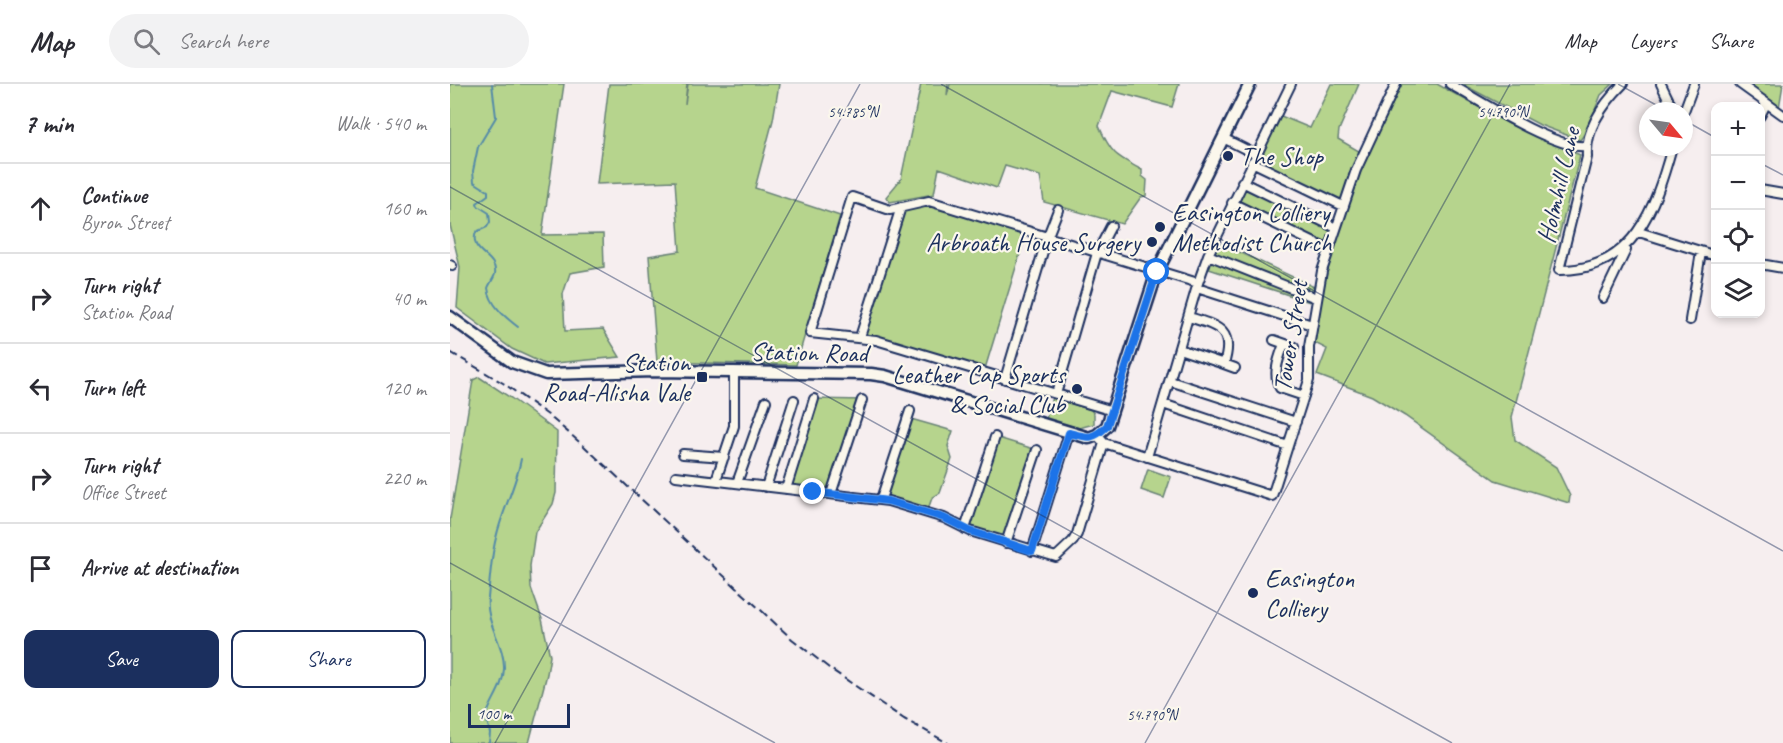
<!DOCTYPE html>
<meta charset="utf-8">
<style>
body{margin:0;font-family:Caveat,sans-serif;background:#f2f2f3;color:#2b2b33}
.controls{position:absolute;right:18px;top:18px;display:grid;overflow:hidden;border-radius:12px;box-shadow:0 3px 9px #0003}
.controls button{width:54px;height:54px;display:grid;place-items:center;padding:0;border:0;border-bottom:2px solid #e1e1e2;background:#fff;color:#2b2b33;font:30px sans-serif}
.compass{position:absolute;left:1189px;top:18px;width:54px;height:54px;border-radius:50%;background:#fff;box-shadow:0 3px 9px #0003;rotate:119deg}
.scale{position:absolute;left:18px;bottom:15px;width:102px;box-sizing:border-box;padding-left:6px;border:3px solid #1b2f5e;border-top:0;font-size:16px;line-height:21px;white-space:nowrap;color:#1b2f5e;-webkit-text-stroke:4px #fbf7ec;paint-order:stroke}
.stop{position:absolute;width:18px;height:18px;margin:-14px;border:4px solid #1a73e8;border-radius:50%;background:#fff}
.stop.end{background:#1a73e8;border-color:#fff;box-shadow:0 2px 6px #0008}
.list{margin:0;padding:0;list-style:none}
h2{display:flex;justify-content:space-between;align-items:center;height:78px;margin:0;padding:0 24px;font-size:26px}
h2 small{font-size:20px;font-weight:400;color:#7c7c81}
.list li{display:grid;grid-template-columns:39px 1fr auto;gap:18px;align-items:center;box-sizing:border-box;height:90px;padding:0 24px;border-top:2px solid #e1e1e2}
.list b{display:block;font-size:22px;white-space:nowrap}
.list p{margin:0;font-size:20px;white-space:nowrap;color:#7c7c81}
.list em{font-size:20px;font-style:normal;color:#7c7c81}
.actions{display:flex;gap:12px;padding:18px 24px}
.actions a{flex:1;padding:14px 0;border:2px solid #1b2f5e;border-radius:12px;text-align:center;font-size:21px;color:#1b2f5e}
.actions .main{background:#1b2f5e;color:#fff}
.icon{flex:none;width:33px;height:33px;fill:none;stroke:currentColor;stroke-width:2;stroke-linecap:round;stroke-linejoin:round}
.map{position:relative;flex:none;width:1333px;height:659px;overflow:hidden}
header{display:flex;align-items:center;gap:36px;box-sizing:border-box;height:84px;padding:0 30px;background:#fff;border-bottom:2px solid #e1e1e2}
header strong{font-size:28px}
nav{display:flex;gap:33px;margin-inline-start:auto;font-size:21px}
.search{width:420px;height:54px;background:#f2f2f3;display:flex;align-items:center;gap:15px;box-sizing:border-box;padding:0 21px;border-radius:33px;color:#7c7c81;font-size:22px}
main{display:flex}
aside{flex:1;background:#fff}
.map>svg:first-child{display:block}
.green{fill:#b6d48d;stroke:#688276;stroke-width:1.5}
.lines{fill:none;stroke-linecap:round;stroke-linejoin:round}
.stream{stroke:#558ba8;stroke-width:2}
.minor-casing{stroke:#1b2f5e;stroke-width:12}
.secondary-casing{stroke:#1b2f5e;stroke-width:15}
.minor{stroke:#fbf7ec;stroke-width:8}
.secondary{stroke:#fbf7ec;stroke-width:10}
.rail{stroke:#1b2f5e;stroke-width:2;stroke-dasharray:9 4.5;stroke-linecap:butt}
.route{stroke:#1a73e8;stroke-width:8}
.ticks{fill:none;stroke:#1b2f5e;stroke-width:1.5;stroke-opacity:0.45}
.poi-dot{fill:#1b2f5e;stroke:#fbf7ec;stroke-width:2}
.labels{text-anchor:middle;stroke-width:4.5;stroke-linejoin:round;paint-order:stroke}
.poi-label{font-size:26px;fill:#1b2f5e;stroke:#fbf7ec;text-anchor:start}
.street-label{font-size:26px;fill:#1b2f5e;stroke:#fbf7ec}
.ticks-label{font-size:15px;text-anchor:middle;fill:#1b2f5e;stroke:#fbf7ec;stroke-width:4.5;stroke-linejoin:round;paint-order:stroke}
</style>
<header>
<strong>Map</strong>
<div class="search"><svg class="icon" aria-label="search" viewBox="0 0 24 24"><circle cx="10" cy="10" r="6"/><path d="M15 15l6 6"/></svg>Search here</div>
<nav><a>Map</a><a>Layers</a><a>Share</a></nav>
</header>
<main>
<aside>
<h2>7 min<small>Walk · 540 m</small></h2>
<ul class="list">
<li><svg class="icon" aria-label="ahead" viewBox="0 0 24 24"><path d="M12 20V5M6 11l6-6 6 6"/></svg><div><b>Continue</b><p>Byron Street</p></div><em>160 m</em></li>
<li><svg class="icon" aria-label="right" viewBox="0 0 24 24"><path d="M7 20v-9h11M14 6l5 5-5 5"/></svg><div><b>Turn right</b><p>Station Road</p></div><em>40 m</em></li>
<li><svg class="icon" aria-label="left" viewBox="0 0 24 24"><path d="M17 20v-9H6M10 6l-5 5 5 5"/></svg><div><b>Turn left</b></div><em>120 m</em></li>
<li><svg class="icon" aria-label="right" viewBox="0 0 24 24"><path d="M7 20v-9h11M14 6l5 5-5 5"/></svg><div><b>Turn right</b><p>Office Street</p></div><em>220 m</em></li>
<li><svg class="icon" aria-label="arrive" viewBox="0 0 24 24"><path d="M6 21V4h12l-3 4 3 4H6"/></svg><div><b>Arrive at destination</b></div></li>
</ul>
<div class="actions"><a class="main">Save</a><a>Share</a></div>
</aside>
<div class="map">
<svg width="1333" height="659" viewBox="0 0 1333 659">
<rect width="100%" height="100%" fill="#f6eeef"/>
<filter id="ink" filterUnits="userSpaceOnUse"><feTurbulence type="fractalNoise" baseFrequency=".0167" numOctaves="2"/><feDisplacementMap in="SourceGraphic" scale="12" xChannelSelector="R" yChannelSelector="G"/><feConvolveMatrix kernelMatrix="1 2 1 2 8 2 1 2 1" color-interpolation-filters="sRGB"/></filter>
<g filter="url(#ink)">
<!-- green -->
<path class="green" d="M0,0H114L92,151L153,150L154,183L120,189L113,210L115,247L153,245L170,273L94,280L62,265L7,224L10,183L0,141Z
M159,0H237L235,20L238,0H329L323,36L305,104L390,132L346,281L207,278L199,172L230,167L225,97L147,100Z
M471,0H498L497,12L500,0H729L722,23L662,7L649,42C661,70 666,72 692,86V92L697,96L696,112L691,113L672,140L594,118L590,92L555,82L547,104L489,84L484,110L440,118L436,113L451,95Z
M881,0H909L889,46L888,55L914,70L893,122L802,78L826,30L860,44Z
M952,0H987L1059,40L1130,71L1062,333L1065,356L1106,383L1120,412L1119,419L1045,396L955,332L922,312L867,291L877,265L865,259C870,206 885,153 904,104C918,69 936,34 952,0Z
M1012,0H1163L1151,11L1136,48L1130,56L1090,41Z
M1298,0H1333L1329,24Z
M792,98L886,144L879,166L782,119Z
M479,117L577,147L534,288L410,253L451,123Z
M768,158L864,203L860,218L759,185Z
M29,293L61,314L107,348L106,409L103,420L85,448L80,482L81,504L92,535L100,572L97,590L79,659H0V435L23,296Z
M602,313L641,326L644,330V340L629,344L596,335Z
M364,315L412,316L381,410L336,405Z
M461,335L503,347L498,362L502,375L490,409L482,414L477,428L435,416Z
M545,353L587,366L556,459L515,445Z
M698,385L721,393L714,414L691,406Z"/>
<g class="lines">
<!-- stream -->
<path class="stream" d="M42,0L46,33L28,63L23,87L24,98L38,107V111L27,119L28,122L39,129L40,138L37,143L26,148C18,169 48,171 45,190C44,194 40,199 38,204C40,221 55,233 68,243
M39,659L40,649L36,633C41,616 53,604 54,585C55,560 35,540 38,514C40,494 41,473 46,454C52,427 66,402 71,375"/>
<defs>
<path id="minor" d="M1000,0C1028,16 1107,66 1136,62
M1173,0C1154,19 1135,44 1137,73L1109,186C1184,187 1205,124 1222,63
M1211,0L1224,27
M1290,0L1333,31
M1234,27L1244,0
M1310,32L1316,20
M773,54L805,70
M802,78L893,122
M792,98L886,144
M1310,106L1333,110
M782,119L879,166
M1189,148L1266,172
M758,171L866,214
M1310,180L1333,184
M0,181L2,182
M747,204L862,241
M1153,214L1176,166
M1240,236L1251,168
M410,253L451,123
M824,256L844,263
M834,260C829,274 822,290 830,304L854,312
M729,265L774,280C785,245 767,242 739,233
M774,280L785,284
M555,295L597,154L608,126
M720,297L846,338
M606,310L647,169L661,142
M713,320L838,362
M663,327L426,256L360,249L402,113L440,126L479,117L748,199
M647,351L654,359L822,412L859,296V263L872,187L906,86L946,0
M233,370L274,373
M697,373L748,199L758,171L841,0
M226,392L438,417L494,434L520,447L606,473L623,457L627,450L654,359
M266,396L284,342V288
M287,399L316,317
M316,403L344,316
M336,405L364,315
M381,410L412,316
M431,415L460,327
M515,445L545,353
M556,459L587,366
M582,467L619,349"/>
<path id="secondary" d="M0,233L62,278L96,290L204,287L421,290L435,292L639,354L647,351L657,342L707,188L800,0"/>
</defs>
<!-- minor casing -->
<use href="#minor" class="minor-casing"/>
<!-- secondary casing -->
<use href="#secondary" class="secondary-casing"/>
<!-- minor -->
<use href="#minor" class="minor"/>
<!-- secondary -->
<use href="#secondary" class="secondary"/>
<!-- rail -->
<path class="rail" d="M0,268L53,299L98,331L134,362L342,555L379,584L454,635L498,659"/>
</g>
</g>
<g class="lines" filter="url(#ink)">
<!-- route -->
<path class="route" d="M363,408L438,417L494,434L520,447L582,467L619,349C639,354 642,356 657,342L707,188"/>
</g>
<!-- ticks -->
<path class="ticks" d="M491,0L1333,467M1168,0L1217,27M1234,36L1266,54M1310,79L1333,91M0,103L1002,659M0,479L325,659M45,659L410,0M695,659L1060,0"/>
<!-- markers -->
<g class="poi-dot">
<circle cx="778" cy="72" r="6"/>
<circle cx="710" cy="143" r="6"/>
<circle cx="702" cy="158" r="6"/>
<rect x="246" y="287" width="12" height="12" rx="3"/>
<circle cx="627" cy="305" r="6"/>
<circle cx="803" cy="509" r="6"/>
</g>
<g class="labels">
<!-- poi labels -->
<g class="poi-label">
<text x="790" y="81">The Shop</text>
<text x="722" y="137">Easington Colliery<tspan x="722" dy="30">Methodist Church</tspan></text>
<text x="690" y="167" text-anchor="end">Arbroath House Surgery</text>
<text x="240" y="287" text-anchor="end">Station<tspan x="240" dy="30">Road-Alisha Vale</tspan></text>
<text x="615" y="299" text-anchor="end">Leather Cap Sports<tspan x="615" dy="30">&amp; Social Club</tspan></text>
<text x="815" y="503">Easington<tspan x="815" dy="30">Colliery</tspan></text>
</g>
<!-- street labels -->
<g class="street-label">
<text transform="translate(1108 101) rotate(-77)" y="9">Holmhill Lane</text>
<text transform="translate(840 252) rotate(-81)" y="9">Tower Street</text>
<text transform="translate(359 268) rotate(1)" y="9">Station Road</text>
</g>
</g>
<g class="ticks-label">
<text x="403" y="33">54.785°N</text>
<text x="1053" y="33">54.790°N</text>
<text x="702" y="636">54.790°N</text>
</g>
</svg>
<div class="controls">
<button>+</button>
<button>−</button>
<button><svg class="icon" aria-label="locate" viewBox="0 0 24 24"><circle cx="12" cy="12" r="6"/><path d="M12 2v4M12 18v4M2 12h4M18 12h4"/></svg></button>
<button><svg class="icon" aria-label="layers" viewBox="0 0 24 24"><path d="M12 4l9 5-9 5-9-5zM3 14l9 5 9-5"/></svg></button>
</div>
<svg class="compass" viewBox="-18 -18 36 36"><path d="M0-13l5 13h-10z" fill="#e53935"/><path d="M0 13l5-13h-10z" fill="#7c7c81"/></svg>
<div class="scale">100 m</div>
<div class="stop" style="left:707px;top:188px"></div>
<div class="stop end" style="left:363px;top:408px"></div>
</div>
</main>
